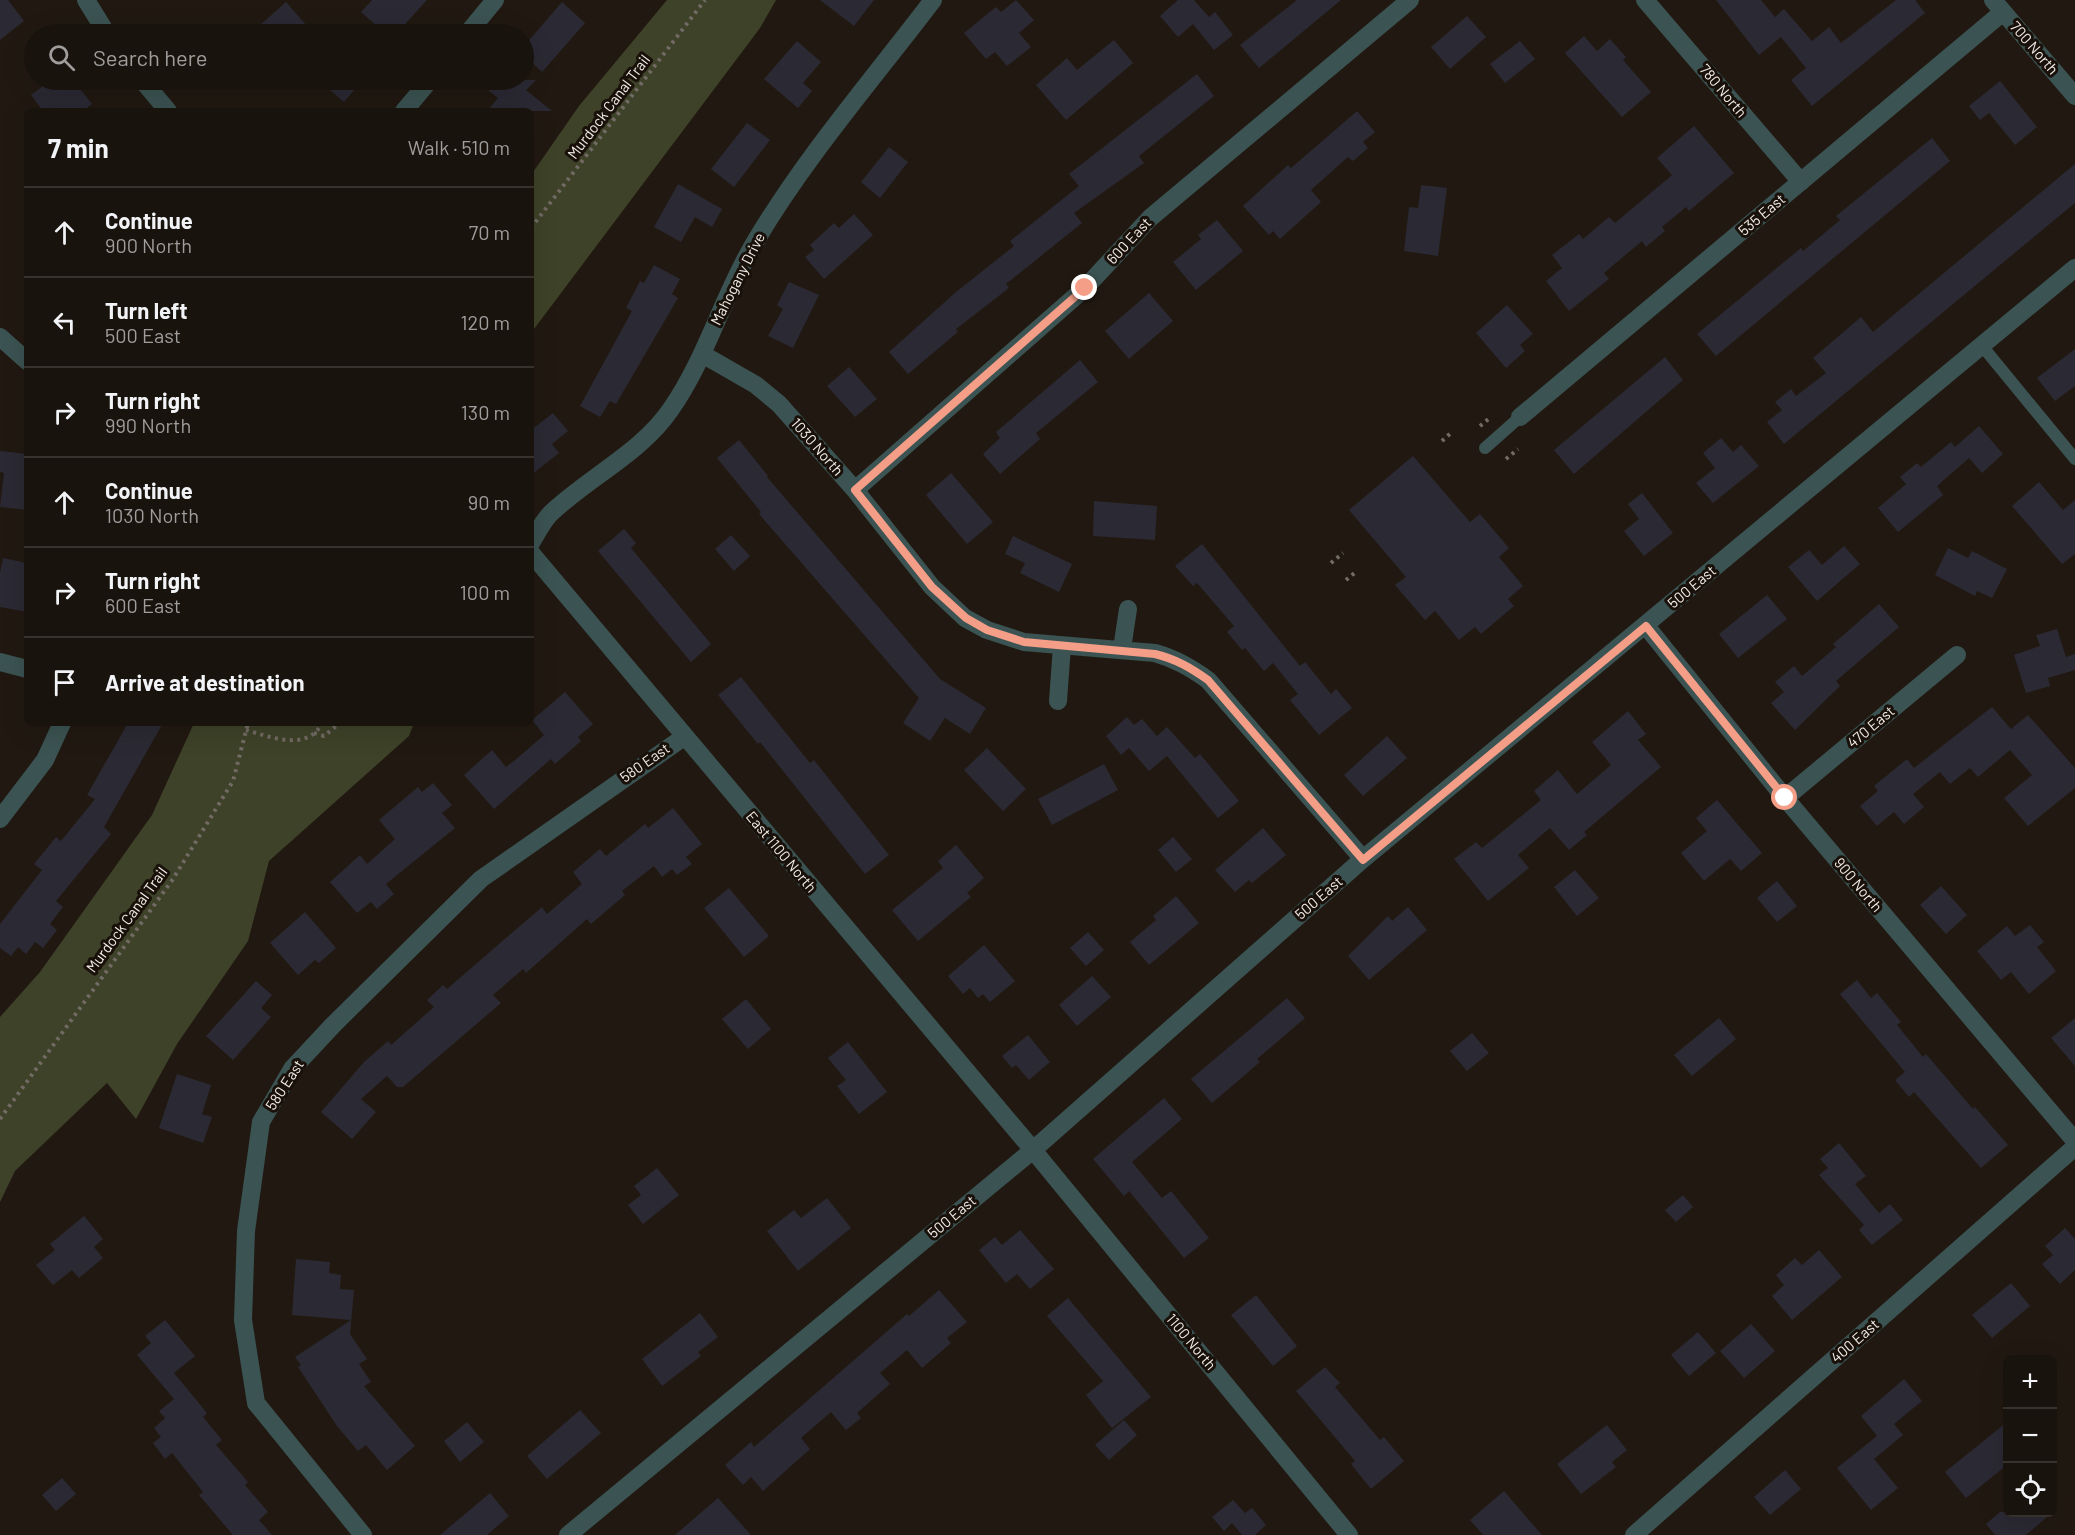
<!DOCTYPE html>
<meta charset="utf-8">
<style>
body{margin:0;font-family:Barlow,sans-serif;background:#221c16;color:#f1f3f6}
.controls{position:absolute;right:18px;bottom:18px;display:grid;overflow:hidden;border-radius:9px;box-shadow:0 6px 24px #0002}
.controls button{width:54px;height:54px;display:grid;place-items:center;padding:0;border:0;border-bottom:2px solid #37322e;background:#19130d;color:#f1f3f6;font:30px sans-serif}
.stop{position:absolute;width:18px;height:18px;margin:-14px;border:4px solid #f49e88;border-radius:50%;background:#fff}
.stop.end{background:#f49e88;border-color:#fff;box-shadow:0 2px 6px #0008}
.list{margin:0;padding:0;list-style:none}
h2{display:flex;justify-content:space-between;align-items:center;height:78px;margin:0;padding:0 24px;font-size:26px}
h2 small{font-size:20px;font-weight:400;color:#9f9e9d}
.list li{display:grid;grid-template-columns:39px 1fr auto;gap:18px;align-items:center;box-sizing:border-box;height:90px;padding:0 24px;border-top:2px solid #37322e}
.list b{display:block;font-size:22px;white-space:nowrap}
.list p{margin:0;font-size:20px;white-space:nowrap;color:#9f9e9d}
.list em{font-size:20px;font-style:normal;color:#9f9e9d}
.icon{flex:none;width:33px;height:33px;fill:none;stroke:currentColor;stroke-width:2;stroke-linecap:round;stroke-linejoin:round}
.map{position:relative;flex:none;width:2075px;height:1535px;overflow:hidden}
.search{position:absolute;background:#19130d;box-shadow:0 6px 24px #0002;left:24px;top:24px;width:510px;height:66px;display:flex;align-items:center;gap:15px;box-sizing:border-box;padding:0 21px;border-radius:33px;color:#9f9e9d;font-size:22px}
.panel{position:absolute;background:#19130d;box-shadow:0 6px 24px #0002;left:24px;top:108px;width:510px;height:618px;border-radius:9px}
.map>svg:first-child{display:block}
.green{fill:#3e4228}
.building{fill:#2b2933}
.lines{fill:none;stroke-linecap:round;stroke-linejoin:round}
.path{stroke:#726a64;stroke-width:4;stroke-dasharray:3 4.5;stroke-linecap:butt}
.service{stroke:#3b5352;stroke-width:12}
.minor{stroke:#3b5352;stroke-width:18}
.tertiary{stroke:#3b5352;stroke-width:18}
.route{stroke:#f49e88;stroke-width:8}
.labels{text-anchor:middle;stroke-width:6;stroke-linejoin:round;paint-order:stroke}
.street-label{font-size:15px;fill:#f2ece7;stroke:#181009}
</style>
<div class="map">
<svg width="2075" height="1535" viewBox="0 0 2075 1535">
<rect width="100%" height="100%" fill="#211911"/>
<!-- green -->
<path class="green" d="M667,0H776L760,28L531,333V175L579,106Z
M194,723H414L409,736L269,861L248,941L177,1044L136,1119L107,1083L15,1171L0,1202V1017L40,972L152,815Z"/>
<!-- building -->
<path class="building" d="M0,0H8L24,21L0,40Z
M372,0H427L396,34H386L361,12Z
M820,0H874L854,26Z
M1016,0L1034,20L1019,33L1031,47L1007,66L995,52L986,59L964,33L996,7L1001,12Z
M1178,0H1194L1209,17L1215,12L1233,35L1214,50L1193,24L1178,37L1160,16Z
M1297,0H1341L1259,68L1240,45Z
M1716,0H1761L1775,17L1784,9L1812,41L1829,27L1841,43L1896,0H1915L1925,13L1812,106L1791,80L1806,68L1781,37L1759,55Z
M286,2L314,34H267L259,26Z
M562,2L585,23L542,72L524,55V46Z
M1467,16L1486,37L1450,69L1431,47Z
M1584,36L1597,51L1610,39L1626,57L1623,60L1651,92L1622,117L1565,53Z
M1114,40L1133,63L1066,120L1036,85L1067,58L1077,70Z
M797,41L821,62L803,83L812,91L798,108L764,79Z
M1520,41L1535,59L1505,83L1490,64Z
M1197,74L1214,96L1139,156L1144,163L1074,213L1082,223L1006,284L1009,288L956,329L958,332L908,374L889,352L956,292L1014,246L1010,241L1079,186L1069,174Z
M51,80H73L92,104L83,111H43L31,95Z
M318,80H363L344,102Z
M498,80H536L526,90L552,111H487L498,98L489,91Z
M2000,81L2037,127L2015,145L1989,113L1980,120L1969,106Z
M1357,111L1375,132L1363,142L1368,148L1353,161L1348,157L1311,190L1321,202L1280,239L1273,231L1269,235L1243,206L1288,165L1291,168Z
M747,123L770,140L734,187L711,169Z
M1694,126L1734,173L1689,211L1686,207L1662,227L1665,231L1646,247L1642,241L1604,273L1609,279L1569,311L1546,281L1562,268L1552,255L1579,234L1583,239L1609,217L1615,223L1672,175L1657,158Z
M1932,138L1950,161L1716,356L1697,334L1801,248L1803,251L1840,220L1836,216Z
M889,147L908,162L880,198L861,182Z
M2075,164V203L1784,444L1767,422L1782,410L1775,402L1791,389L1796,396L1826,373L1813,358L1861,317L1873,332Z
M678,184L722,209L712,227L695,217L681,242L654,227Z
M1421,185L1447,188L1438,256L1404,251L1409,207L1418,208Z
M854,214L873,235L824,279L805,257L814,250L810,245L834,223L839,228Z
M1217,220L1243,251L1196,290L1173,262L1201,239L1198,235Z
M654,265L680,279L672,294L678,298L616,404L610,401L600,417L580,406L632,311L626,308L640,281L644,283Z
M789,282L819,295L793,348L768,336L783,309L777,305Z
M1149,293L1173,321L1129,359L1105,331Z
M1507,305L1533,334L1520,345L1525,351L1506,368L1476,333Z
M2075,349V386L2055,401L2037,378Z
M1665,357L1683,380L1574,474L1554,450Z
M1080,360L1098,382L1036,433L1040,439L1000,474L983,454L1000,438L996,432Z
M849,367L877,399L855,417L827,386Z
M553,413L568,431L552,444L559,453L531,475V430Z
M1979,426L2003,454L1982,473L1969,458L1937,486L1943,495L1898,532L1878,508L1906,484L1900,477L1917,463L1921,467L1951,442L1955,447Z
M1721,438L1733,452L1741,445L1759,466L1713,503L1696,483L1715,468L1703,453Z
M739,440L768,476L767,477L940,679L986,708L970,734L945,718L930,741L903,723L919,698L759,514L761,512L717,458Z
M0,451L27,454V510L0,507L4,473L0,472Z
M1413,456L1470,522L1480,514L1509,548L1499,557L1523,586L1508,599L1514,606L1481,634L1475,627L1459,640L1435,611L1425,620L1395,585L1406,577L1349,510Z
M951,473L993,522L967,544L926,495Z
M2039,482L2063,510L2075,500V554L2062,564L2012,506Z
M1642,493L1673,533L1644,556L1624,531L1639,519L1628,504Z
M1094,501L1157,506L1155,540L1093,536Z
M624,529L636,543L631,548L711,644L691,662L598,551Z
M731,535L750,556L734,571L715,549Z
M1013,536L1072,564L1059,592L1020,573L1025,563L1005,554Z
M1202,544L1300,666L1305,662L1331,694L1336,689L1352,708L1319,735L1290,700L1298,694L1273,663L1264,671L1245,648L1242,650L1227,632L1234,626L1197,583L1193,586L1175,566Z
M1844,546L1860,564L1817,601L1788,567L1809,550L1822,565Z
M1948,548L1968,558L1972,551L2007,569L1992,598L1977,591L1975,596L1935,575Z
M3,558L27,563V612L0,607V573Z
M1767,595L1787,619L1738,658L1719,634Z
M1879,604L1899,627L1836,681L1840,686L1795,730L1771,703L1784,692L1775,682L1794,666L1802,676L1836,647L1833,644Z
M2057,629L2066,657L2075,654V670L2048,678L2050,686L2026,693L2014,655L2040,646L2036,635Z
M741,677L810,763L814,760L889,855L865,874L760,742L758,744L718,695Z
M565,692L593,724L578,737L581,741L555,764L551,759L494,809L464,775L492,750L506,767L514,761L544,735L532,720Z
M1992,707L2011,729L2028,715L2075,768V788L2028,826L2004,798L2032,775L2010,750L1978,777L1970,768L1950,784L1940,772L1913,794L1924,807L1904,824L1894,812L1877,826L1860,806L1878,791L1874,786L1907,759L1914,768Z
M1628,711L1646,734L1638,740L1661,767L1584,832L1587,835L1569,850L1550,828L1518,855L1529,868L1488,901L1454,859L1476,842L1482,848L1541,800L1534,791L1558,770L1577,794L1611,765L1592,742Z
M1127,717L1134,725L1142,719L1157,736L1167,727L1195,758L1200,754L1239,801L1218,818L1167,756L1149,771L1129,748L1121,755L1106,736Z
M128,723H163L104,827L111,834L56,901L63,907L50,924L57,930L43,948L35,942L26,954L18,947L11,956L0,948V924L42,870L34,864L56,837L61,841L95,799L87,795Z
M1387,736L1407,758L1363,796L1344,775Z
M987,748L1026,789L1003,811L964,770Z
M1104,764L1118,790L1052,825L1038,799Z
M433,783L452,805L442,813L455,828L386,884L394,894L377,909L371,902L357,913L330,882L360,855L367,864L395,839L379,820L418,787L422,792Z
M1717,800L1762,853L1741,871L1730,859L1704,881L1681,853L1707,831L1696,818Z
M673,808L702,844L686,857L692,864L677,875L672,869L662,877L654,866L622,891L625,895L591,924L587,919L526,973L523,969L493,995L501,1003L403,1087H397L387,1076L361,1099L376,1112L352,1139L321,1112L364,1062L388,1041L391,1045L434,1007L427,1000L443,985L447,989L542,907L547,914L582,884L573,872L600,849L606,856L645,824L648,828Z
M1263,828L1286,855L1252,883L1249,880L1235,892L1215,870Z
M1173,837L1192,859L1176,872L1158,850Z
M956,845L984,878L967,893L971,897L918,941L892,910L943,868L938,861Z
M1575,870L1599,898L1577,916L1554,887Z
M1777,881L1797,906L1777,922L1757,898Z
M1941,886L1967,915L1946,934L1920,905Z
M729,888L769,936L744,957L704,908Z
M1176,896L1199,923L1149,965L1130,942L1156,920L1153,916Z
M1408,907L1427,930L1369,980L1348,956L1388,916L1392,921Z
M305,912L336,948L319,963L315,960L298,975L270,943Z
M2030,925L2044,942L2037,947L2056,971L2029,994L2011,972L2001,980L1977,951L2007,926L2015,936Z
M1088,932L1104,950L1086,966L1070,948Z
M984,945L1015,981L990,1002L983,994L978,998L970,988L963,994L948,976Z
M1092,976L1111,997L1077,1026L1059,1005Z
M1857,980L1871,998L1877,993L1901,1022L1897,1025L1923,1057L1926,1054L1973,1109L1975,1107L2008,1145L1981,1168L1914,1092L1909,1097L1895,1080L1905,1072L1840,994Z
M256,981L272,995L261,1008L271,1017L233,1060L206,1036Z
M1287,998L1305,1018L1257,1059L1260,1062L1212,1103L1191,1079Z
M746,999L771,1029L748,1049L722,1019Z
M1719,1018L1736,1039L1692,1076L1674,1055Z
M2075,1018V1066L2051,1038Z
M1472,1033L1489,1053L1467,1071L1450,1051Z
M1028,1035L1050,1062L1029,1080L1016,1065L1012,1068L1002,1056Z
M848,1042L887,1092L859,1114L837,1086L846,1080L828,1058Z
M177,1074L211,1085L202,1114L212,1117L203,1143L159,1128Z
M1164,1098L1182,1119L1132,1162L1162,1198L1171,1191L1209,1238L1184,1258L1129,1191L1124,1196L1093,1159Z
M1839,1143L1866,1176L1855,1184L1879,1213L1890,1204L1903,1220L1872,1245L1859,1230L1864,1225L1819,1175L1828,1168L1820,1159Z
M657,1168L679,1195L643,1224L628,1205L641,1195L634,1186Z
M1683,1195L1693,1207L1676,1222L1665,1210Z
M827,1198L851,1228L798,1271L767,1231L794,1210L801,1218Z
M84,1216L103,1239L94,1247L103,1258L79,1278L72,1270L53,1285L36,1265L55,1250L50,1244Z
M2065,1228L2075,1239V1270L2060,1284L2042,1264L2053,1255L2045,1246Z
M1020,1230L1054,1269L1030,1289L1017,1274L1006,1283L979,1250L995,1237L1002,1245Z
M1819,1250L1842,1277L1792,1320L1772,1296L1784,1285L1776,1275L1795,1258L1802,1265Z
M296,1259L330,1262L329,1273L341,1275L340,1289L354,1290L350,1334L367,1359L359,1364L371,1382L364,1386L415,1446L387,1470L366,1445L358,1451L337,1426L298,1367L301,1365L295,1357L351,1320L292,1315Z
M2011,1283L2030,1306L1992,1338L1972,1315Z
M939,1290L967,1322L947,1338L951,1343L922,1368L907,1350L880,1373L890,1384L857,1413L861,1418L846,1430L831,1412L801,1438L810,1449L763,1491L751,1477L743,1485L725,1465L751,1442L754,1447L907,1314L909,1316Z
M1256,1295L1297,1346L1273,1366L1231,1315Z
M1068,1298L1151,1397L1112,1428L1086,1395L1103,1381L1047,1316Z
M700,1313L718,1337L698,1352L701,1356L662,1386L642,1359Z
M165,1320L195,1356L174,1373L207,1413L203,1417L222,1440L216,1445L248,1482L245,1485L268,1512L259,1520L272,1535H233L199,1495L203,1492L172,1453L165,1459L153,1443L161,1437L154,1428L165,1418L159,1411L174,1399L137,1355L151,1343L145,1336Z
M1751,1324L1775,1351L1744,1378L1720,1351Z
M1698,1332L1716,1353L1689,1376L1671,1355Z
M1325,1367L1340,1383L1335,1387L1380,1440L1384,1437L1404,1461L1371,1489L1351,1464L1355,1461L1296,1391Z
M1904,1379L1922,1401L1894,1424L1903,1435L1874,1459L1898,1488L1871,1510L1837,1468L1877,1436L1861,1416Z
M580,1410L601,1433L547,1479L527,1456Z
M1124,1420L1137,1435L1109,1460L1095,1445Z
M467,1422L484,1442L460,1462L444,1441Z
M2007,1422V1465L1966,1498L1945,1472Z
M1607,1425L1627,1450L1612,1462L1616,1467L1581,1494L1557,1464Z
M1785,1470L1801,1489L1770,1515L1754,1497Z
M62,1478L76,1494L56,1511L42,1495Z
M1504,1491L1542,1535H1483L1470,1520Z
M490,1493L509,1516L487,1535H440Z
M718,1498L751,1535H675Z
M1233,1500L1245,1513L1252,1508L1266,1525L1255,1535H1242L1232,1523L1224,1531L1212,1517Z
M2000,1512H2053L2026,1535H1995L1986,1524Z"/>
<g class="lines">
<!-- path -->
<path class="path" d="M531,228L705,0
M1480,426L1491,417
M1442,441L1453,431
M1506,459L1518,449
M1331,563L1343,553
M1346,580L1357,571
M246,730C270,737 308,752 322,723
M314,733L324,736L340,723
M0,1119L173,879L233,781L248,723"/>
<!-- service -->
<path class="service" d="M1983,347L2075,459
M1485,448L1520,417"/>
<!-- minor -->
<path class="minor" d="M1645,0L1801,182
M1993,0L2075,96
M467,34L495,0
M404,111L430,80
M0,337L27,361
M702,354L756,385L779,404L855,490L932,587L965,618L987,630L1024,642L1155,653C1176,659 1191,668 1208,680L1363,859
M1520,417L2003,12
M855,490L1085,288L1150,218L1410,0
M531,543C537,533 543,521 551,513C589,477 642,452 671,409C707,357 723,295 755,242C806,156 873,79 933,0
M1646,626L1785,798L2075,1141
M1122,649L1128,609
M0,662L27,669
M1058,701L1062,646
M1785,798L1957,655
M0,819L45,760L62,723
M363,1535L256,1403L243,1320L246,1231L261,1122L292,1069L333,1025L481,879L684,737
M568,1535L1033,1150L1363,859L2075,268
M1634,1535L2075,1147"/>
<!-- tertiary -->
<path class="tertiary" d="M86,0L107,34
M142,80L168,111
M531,553L1033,1150L1349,1535"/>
</g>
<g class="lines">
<!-- route -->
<path class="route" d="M1085,288L855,490L932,587L966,618L987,630L1024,642L1155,654C1176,659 1191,668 1208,680L1363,860L1646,626L1785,798"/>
</g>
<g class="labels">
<!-- street labels -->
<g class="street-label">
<text transform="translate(2034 48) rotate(49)" y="5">700 North</text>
<text transform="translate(1723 91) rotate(50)" y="5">780 North</text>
<text transform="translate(609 107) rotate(-53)" y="5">Murdock Canal Trail</text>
<text transform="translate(1762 215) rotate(-40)" y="5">535 East</text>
<text transform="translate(1129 241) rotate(-47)" y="5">600 East</text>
<text transform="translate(738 279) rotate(-63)" y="5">Mahogany Drive</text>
<text transform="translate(817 447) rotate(49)" y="5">1030 North</text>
<text transform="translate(1692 587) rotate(-40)" y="5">500 East</text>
<text transform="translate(1871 727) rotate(-40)" y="5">470 East</text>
<text transform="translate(645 763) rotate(-35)" y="5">580 East</text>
<text transform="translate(781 852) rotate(50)" y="5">East 1100 North</text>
<text transform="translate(1858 885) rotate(50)" y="5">900 North</text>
<text transform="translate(1319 898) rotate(-41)" y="5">500 East</text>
<text transform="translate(127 920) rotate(-54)" y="5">Murdock Canal Trail</text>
<text transform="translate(285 1085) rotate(-57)" y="5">580 East</text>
<text transform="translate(952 1217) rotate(-40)" y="5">500 East</text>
<text transform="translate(1855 1341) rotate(-41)" y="5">400 East</text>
<text transform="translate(1191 1342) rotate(50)" y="5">1100 North</text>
</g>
</g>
</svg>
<div class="controls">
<button>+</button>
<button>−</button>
<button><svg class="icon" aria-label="locate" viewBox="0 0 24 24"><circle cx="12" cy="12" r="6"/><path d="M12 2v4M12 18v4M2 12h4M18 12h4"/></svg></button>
</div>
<div class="stop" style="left:1785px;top:798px"></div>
<div class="stop end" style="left:1085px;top:288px"></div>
<div class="search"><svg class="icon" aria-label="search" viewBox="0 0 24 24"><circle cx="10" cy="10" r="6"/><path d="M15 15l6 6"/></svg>Search here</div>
<section class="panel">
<h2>7 min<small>Walk · 510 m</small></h2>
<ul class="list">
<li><svg class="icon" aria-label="ahead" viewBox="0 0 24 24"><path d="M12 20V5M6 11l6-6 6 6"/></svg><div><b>Continue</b><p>900 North</p></div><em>70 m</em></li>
<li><svg class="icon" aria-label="left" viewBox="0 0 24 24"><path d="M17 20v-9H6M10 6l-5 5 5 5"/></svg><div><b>Turn left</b><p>500 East</p></div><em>120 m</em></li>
<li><svg class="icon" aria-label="right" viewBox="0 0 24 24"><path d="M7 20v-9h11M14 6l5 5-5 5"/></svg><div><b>Turn right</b><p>990 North</p></div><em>130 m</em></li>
<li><svg class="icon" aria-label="ahead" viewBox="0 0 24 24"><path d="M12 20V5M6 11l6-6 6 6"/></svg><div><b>Continue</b><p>1030 North</p></div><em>90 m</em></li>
<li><svg class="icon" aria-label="right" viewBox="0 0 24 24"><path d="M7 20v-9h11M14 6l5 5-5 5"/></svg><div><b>Turn right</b><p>600 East</p></div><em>100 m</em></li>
<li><svg class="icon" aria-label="arrive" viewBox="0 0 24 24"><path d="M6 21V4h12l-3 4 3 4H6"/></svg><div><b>Arrive at destination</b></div></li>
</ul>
</section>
</div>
